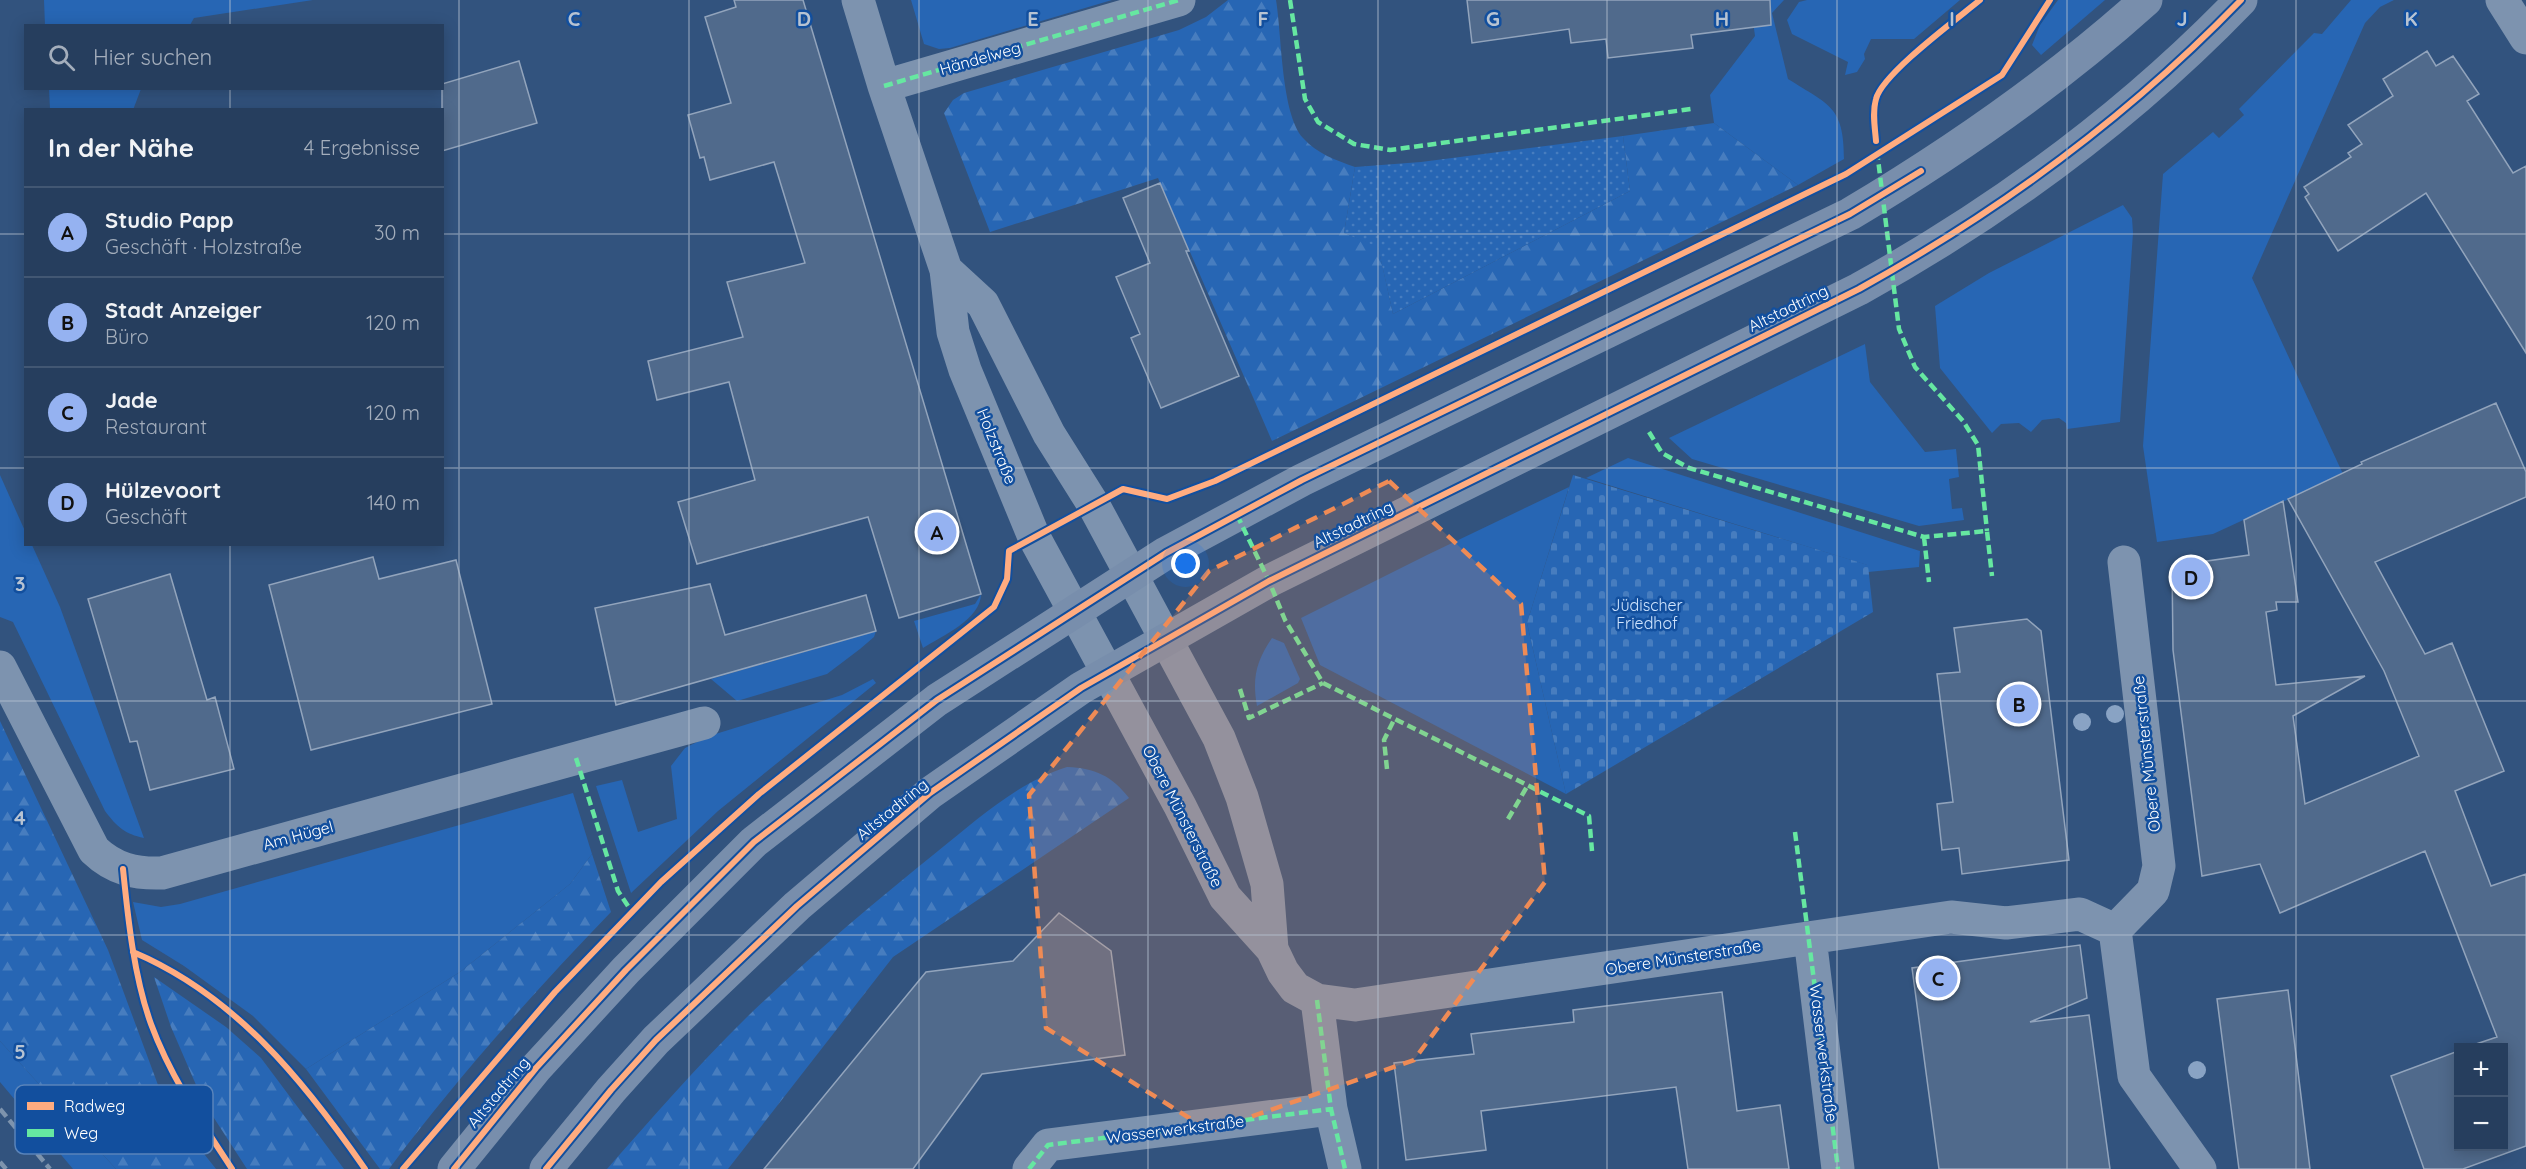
<!DOCTYPE html>
<html lang="de">
<meta charset="utf-8">
<style>
body{margin:0;font-family:Quicksand,sans-serif;background:#324967;color:#f1f3f6}
.controls{position:absolute;right:18px;bottom:18px;display:grid;overflow:hidden;border-radius:0px;box-shadow:0 3px 15px #0003}
.controls button{width:54px;height:54px;display:grid;place-items:center;padding:0;border:0;border-bottom:2px solid #425773;background:#263e5e;color:#f1f3f6;font:30px sans-serif}
.you{position:absolute;left:1186px;top:564px;width:21px;height:21px;margin:-15px;border:4px solid #fff;border-radius:50%;background:#1a73e8;box-shadow:0 0 0 9px #1a73e833}
.badge{display:grid;place-items:center;width:39px;height:39px;border-radius:50%;background:#95b2f1;color:#111;font-size:20px;font-weight:700}
.pin{position:absolute;translate:-50% -50%;border:3px solid #fff;box-shadow:0 2px 6px #0006}
.list{margin:0;padding:0;list-style:none}
h2{display:flex;justify-content:space-between;align-items:center;height:78px;margin:0;padding:0 24px;font-size:26px}
h2 small{font-size:20px;font-weight:400;color:#a4aebc}
.list li{display:grid;grid-template-columns:39px 1fr auto;gap:18px;align-items:center;box-sizing:border-box;height:90px;padding:0 24px;border-top:2px solid #425773}
.list b{display:block;font-size:22px;white-space:nowrap}
.list p{margin:0;font-size:20px;white-space:nowrap;color:#a4aebc}
.list em{font-size:20px;font-style:normal;color:#a4aebc}
.icon{flex:none;width:33px;height:33px;fill:none;stroke:currentColor;stroke-width:2;stroke-linecap:round;stroke-linejoin:round}
.map{position:relative;flex:none;width:2526px;height:1169px;overflow:hidden}
.search{position:absolute;background:#263e5e;box-shadow:0 3px 15px #0003;left:24px;top:24px;width:420px;height:66px;display:flex;align-items:center;gap:15px;box-sizing:border-box;padding:0 21px;border-radius:0px;color:#a4aebc;font-size:22px}
.panel{position:absolute;background:#263e5e;box-shadow:0 3px 15px #0003;left:24px;top:108px;width:420px;height:438px;border-radius:0px}
.map>svg:first-child{display:block}
.grass{fill:#2766b4}
.forest{fill:url(#forest-firs)}
.cemetery{fill:url(#cemetery-stones)}
.park{fill:url(#park-dots)}
.building{fill:#506a8c;stroke:#92a4bc;stroke-width:1.5}
.lines{fill:none;stroke-linecap:round;stroke-linejoin:round}
.street{stroke:#7d93af;stroke-width:33}
.secondary{stroke:#788eac;stroke-width:33}
.rail{stroke:#7d93ad;stroke-width:4.5;stroke-dasharray:10 4.5;stroke-linecap:butt}
.quiet{stroke:#66e7a1;stroke-width:4.5;stroke-dasharray:9 4.5;stroke-linecap:butt}
.cycleway-casing{stroke:#124f9e;stroke-width:10}
.cycleway{stroke:#ffac80;stroke-width:6}
.tree{fill:#89a3c4}
.marked{fill:#ef8b55;fill-opacity:0.2;stroke:#ef8b55;stroke-width:4.5;stroke-dasharray:12 8;stroke-linejoin:round}
.grid{fill:none;stroke:#b7c3d2;stroke-width:1.5;stroke-opacity:0.55}
.labels{text-anchor:middle;stroke-width:5;stroke-linejoin:round;paint-order:stroke}
.street-label{font-size:16px;fill:#fff;stroke:#124f9e}
.park-label{font-size:16px;fill:#d1e5fe;stroke:#124f9e}
.key{fill:#124f9e;stroke:#5984bb;stroke-width:1.5}
.key-label{font-size:16px;fill:#fff}
.grid-label{font-size:20px;text-anchor:middle;font-weight:bold;fill:#b7c3d2;stroke:#124f9e;stroke-width:5;stroke-linejoin:round;paint-order:stroke}
</style>
<div class="map">
<svg width="2526" height="1169" viewBox="0 0 2526 1169">
<defs>
<pattern id="forest-firs" width="22" height="20" patternUnits="userSpaceOnUse" patternTransform="scale(1.5)"><rect width="22" height="20" fill="#2766b4"/><path d="M5 1l3.5 6h-7zM16 11l3.5 6h-7z" fill="#477dbf"/></pattern>
<pattern id="cemetery-stones" width="16" height="16" patternUnits="userSpaceOnUse" patternTransform="scale(1.5)"><rect width="16" height="16" fill="#2766b4"/><path d="M2 7V4a2 2 0 0 1 4 0v3zM10 15v-3a2 2 0 0 1 4 0v3z" fill="#477dbf"/></pattern>
<pattern id="park-dots" width="8" height="8" patternUnits="userSpaceOnUse" patternTransform="scale(1.5)"><rect width="8" height="8" fill="#2766b4"/><path d="M2 2h.1M6 6h.1" fill="none" stroke="#477dbf" stroke-width="1.8" stroke-linecap="round"/></pattern>
</defs>
<rect width="100%" height="100%" fill="#32537e"/>
<!-- grass -->
<path class="grass" d="M44,0H313L194,18L190,25L45,26Z
M911,0H1112L950,48L939,49L924,44Z
M1750,0H1784L1772,13L1788,79C1829,105 1844,106 1844,159L1798,185L1714,123L1710,95L1755,36Z
M1807,0H1960L1914,39H1871L1864,54L1865,59L1857,72L1845,75L1848,62L1792,34L1787,20L1799,2Z
M2058,0H2105L2041,55L2032,45L2040,25Z
M2351,0H2394L2380,7L2365,23L2252,278L2343,474L2213,534L2157,542L2143,446L2163,174L2213,132L2219,138L2244,115L2239,109L2314,33L2322,34Z
M49,89V88L141,89L133,110L50,109Z
M2123,205L2132,218L2133,233L2120,422L2067,429L2066,423L2059,418L2042,420L2031,432L2019,423L2001,424L1992,433L1940,368L1935,306L1989,273Z
M1865,344L1870,382L1925,452L1956,449L1959,477L1949,479L1952,509L1962,508L1964,520L1919,526L1692,459L1669,438Z
M1628,458L1920,551L1919,567L1868,572L1867,565L1586,478Z
M0,475L25,531L26,544L32,545L60,607L144,838C125,834 117,827 105,811L13,622L0,617Z
M1569,487L1527,623L1566,794L1320,665L1301,618L1427,555Z
M981,594C981,619 942,636 923,648L914,621L975,604Z
M876,631L874,637L860,649L827,674L737,701L711,679Z
M1272,638L1284,643L1300,679L1298,683L1257,706C1252,679 1256,661 1272,638Z
M873,679L876,683L718,811L631,893L596,786L622,780L638,832L677,819L671,766L685,748L709,736L842,695Z
M573,793L592,854L570,884L460,972L306,1069L253,1016L184,966L142,940L133,902L161,907L180,904Z
M0,1041L116,1169H73L0,1082Z"/>
<!-- forest -->
<path class="forest" d="M1228,0H1276C1282,36 1281,113 1303,138C1317,154 1336,160 1355,167L1344,233L1378,246L1393,314L1630,191L1623,136L1714,123L1798,185L1272,441L1158,178L990,232L944,113L953,100L964,93L1179,30L1206,17Z
M0,721L108,950L158,1085L174,1116L216,1169H116L0,1041Z
M1067,767C1095,768 1112,776 1129,798L893,957L728,1169H607C652,1118 697,1066 746,1018C807,959 872,904 938,851C977,820 1018,782 1067,767Z
M592,854L611,912C532,994 457,1078 389,1169H380L306,1069L460,972L570,884Z
M154,977L226,1027L261,1058L344,1169H247L203,1101L171,1027Z"/>
<!-- cemetery -->
<path class="cemetery" d="M1573,475L1868,565L1873,612L1566,794L1527,623Z"/>
<!-- park -->
<path class="park" d="M1623,136L1630,191L1393,314L1378,247L1344,233L1355,167L1421,162Z"/>
<!-- building -->
<path class="building" d="M734,0H803L981,594L899,618L868,517L697,564L678,502L755,480L729,382L657,400L648,361L743,337L727,282L805,263L774,162L710,180L704,157L700,158L688,115L731,103L705,17L736,7Z
M1467,0H1770L1771,25L1691,35L1693,48L1608,58L1606,39L1571,43L1569,29L1472,43Z
M2427,51L2436,66L2453,56L2479,94L2467,101L2513,173L2526,166V353L2426,193L2338,251L2305,197L2309,194L2304,187L2351,157L2348,153L2362,144L2348,125L2393,96L2383,79Z
M519,61L537,123L442,151V84Z
M1160,183L1189,251H1186L1239,376L1161,408L1131,338L1140,334L1116,277L1150,263L1123,198Z
M2496,403L2526,472V497L2375,562L2425,654L2452,643L2504,771L2455,791L2491,886L2526,874V1146L2463,1169H2424L2391,1076L2458,1051V1146H2504V1047H2467L2497,1037L2425,851L2280,913L2260,864L2202,876L2173,650L2172,566L2249,555L2244,520L2283,501L2298,602H2276L2277,610L2266,612L2276,685L2365,676L2293,716L2305,804L2419,756L2384,671L2288,499L2362,464L2361,462Z
M373,557L379,579L456,560L492,704L311,750L269,585Z
M170,574L207,700L215,697L234,769L150,790L137,741L130,742L88,599Z
M710,584L725,635L866,595L876,631L616,705L595,608Z
M2027,619L2041,631L2069,860L1962,874L1959,848L1942,850L1937,804L1953,802L1937,674L1960,672L1954,628Z
M1059,913L1111,951L1125,1055L982,1074L913,1169H764L926,972L1013,961Z
M2080,945L2087,998L2030,1022L2089,1015L2110,1169H1939L1912,968Z
M2288,990L2310,1169H2239L2217,999Z
M1722,992L1737,1111L1780,1105L1789,1169H1688L1676,1087L1481,1111L1486,1150L1406,1160L1394,1063L1474,1054L1471,1034L1574,1022L1573,1010Z"/>
<g class="lines">
<!-- street -->
<path class="street" d="M858,0L884,86L946,270L953,332L965,370L1034,537L1180,806L1225,897L1272,949L1283,972L1295,988L1317,1000L1355,1005L1951,917L2006,923L2080,914L2115,930
M2502,0L2526,38
M884,86L1179,0
M946,270L983,304L1049,434L1093,504L1219,738L1242,797L1267,884L1272,949
M2124,562L2159,866L2153,891L2115,930L2134,1076L2200,1169
M0,667L94,850C114,869 135,874 162,873L704,723
M1810,938L1838,1169
M1317,1000L1331,1109L1345,1169
M1029,1169L1048,1145L1331,1109"/>
<!-- secondary -->
<path class="secondary" d="M454,1169L536,1068L626,970L754,842L937,700L1166,553L1302,480L1850,214C1954,152 2056,81 2146,0
M546,1169L611,1090L656,1040L797,906L930,793L1081,688L1269,581L1859,289C2000,211 2129,116 2241,0"/>
<!-- rail -->
<path class="rail" d="M0,1109L50,1169
M0,1162L6,1169"/>
<!-- quiet -->
<path class="quiet" d="M1290,0L1305,99L1318,122L1354,144L1390,150L1691,109
M884,86L1179,0
M1877,151L1899,329L1915,367L1963,421L1978,445L1987,531
M1649,432L1662,453L1689,468L1924,537L1987,531L1992,576
M1237,515L1269,581L1285,620L1323,683L1589,816L1592,851
M1924,537L1929,582
M1240,689L1249,718L1323,683
M576,758L618,891L632,912
M1387,769L1384,740L1395,718
M1508,819L1528,785
M1795,832L1838,1169
M1317,1000L1331,1109L1345,1169
M1029,1169L1048,1145L1331,1109"/>
<defs>
<path id="cycleway" d="M1876,141C1875,128 1872,113 1876,99C1882,74 1957,19 1980,0
M123,869C128,919 134,977 151,1024C170,1076 202,1123 232,1169
M133,952C235,995 304,1081 365,1169
M403,1169L555,992L661,882L759,794L994,607L1007,579L1009,551L1123,489L1167,499L1215,481L1846,174L2002,75L2050,0
M454,1169L536,1068L626,970L754,842L937,700L1166,553L1302,480L1850,214L1921,171
M546,1169L611,1090L656,1040L797,906L930,793L1081,688L1269,581L1859,289C2000,211 2129,116 2241,0"/>
</defs>
<!-- cycleway casing -->
<use href="#cycleway" class="cycleway-casing"/>
<!-- cycleway -->
<use href="#cycleway" class="cycleway"/>
</g>
<!-- trees -->
<g class="tree">
<circle cx="2115" cy="714" r="9"/>
<circle cx="2082" cy="722" r="9"/>
<circle cx="2197" cy="1070" r="9"/>
</g>
<!-- marked area -->
<path class="marked" d="M1389,481L1521,604L1545,882L1414,1060L1210,1131L1046,1028L1029,795L1209,571Z"/>
<!-- grid -->
<path class="grid" d="M230,0V26M459,0V1169M689,0V1169M919,0V1169M1148,0V1169M1378,0V1169M1607,0V1169M1837,0V1169M2067,0V1169M2296,0V1169M230,88V110M0,234H26M442,234H2526M0,468H26M442,468H2526M230,544V1169M0,701H2526M0,935H2526"/>
<g class="labels">
<!-- street labels -->
<g class="street-label">
<text transform="translate(980 58) rotate(-16)" y="6">Händelweg</text>
<text transform="translate(1788 308) rotate(-26)" y="6">Altstadtring</text>
<text transform="translate(997 446) rotate(68)" y="6">Holzstraße</text>
<text transform="translate(1353 524) rotate(-26)" y="6">Altstadtring</text>
<text transform="translate(2146 754) rotate(-96)" y="6">Obere Münsterstraße</text>
<text transform="translate(892 809) rotate(-39)" y="6">Altstadtring</text>
<text transform="translate(1183 816) rotate(63)" y="6">Obere Münsterstraße</text>
<text transform="translate(298 835) rotate(-15)" y="6">Am Hügel</text>
<text transform="translate(1683 957) rotate(-9)" y="6">Obere Münsterstraße</text>
<text transform="translate(1824 1053) rotate(83)" y="6">Wasserwerkstraße</text>
<text transform="translate(498 1092) rotate(-50)" y="6">Altstadtring</text>
<text transform="translate(1175 1129) rotate(-7)" y="6">Wasserwerkstraße</text>
</g>
<!-- park labels -->
<g class="park-label">
<text x="1647" y="611">Jüdischer<tspan x="1647" dy="18">Friedhof</tspan></text>
</g>
</g>
<!-- legend -->
<rect x="15" y="1085" width="198" height="69" rx="9" class="key"/>
<rect x="27" y="1102" width="27" height="8" fill="#ffac80"/>
<rect x="27" y="1129" width="27" height="8" fill="#66e7a1"/>
<g class="key-label">
<text x="64" y="1112">Radweg</text>
<text x="64" y="1139">Weg</text>
</g>
<g class="grid-label">
<text x="574" y="26">C</text>
<text x="804" y="26">D</text>
<text x="1033" y="26">E</text>
<text x="1263" y="26">F</text>
<text x="1493" y="26">G</text>
<text x="1722" y="26">H</text>
<text x="1952" y="26">I</text>
<text x="2182" y="26">J</text>
<text x="2411" y="26">K</text>
<text x="20" y="591">3</text>
<text x="20" y="825">4</text>
<text x="20" y="1059">5</text>
</g>
</svg>
<div class="controls">
<button>+</button>
<button>−</button>
</div>
<div class="you"></div>
<div class="pin badge" style="left:937px;top:532px">A</div>
<div class="pin badge" style="left:2019px;top:704px">B</div>
<div class="pin badge" style="left:1938px;top:978px">C</div>
<div class="pin badge" style="left:2191px;top:577px">D</div>
<div class="search"><svg class="icon" aria-label="search" viewBox="0 0 24 24"><circle cx="10" cy="10" r="6"/><path d="M15 15l6 6"/></svg>Hier suchen</div>
<section class="panel">
<h2>In der Nähe<small>4 Ergebnisse</small></h2>
<ul class="list">
<li><span class="badge">A</span><div><b>Studio Papp</b><p>Geschäft · Holzstraße</p></div><em>30 m</em></li>
<li><span class="badge">B</span><div><b>Stadt Anzeiger</b><p>Büro</p></div><em>120 m</em></li>
<li><span class="badge">C</span><div><b>Jade</b><p>Restaurant</p></div><em>120 m</em></li>
<li><span class="badge">D</span><div><b>Hülzevoort</b><p>Geschäft</p></div><em>140 m</em></li>
</ul>
</section>
</div>
